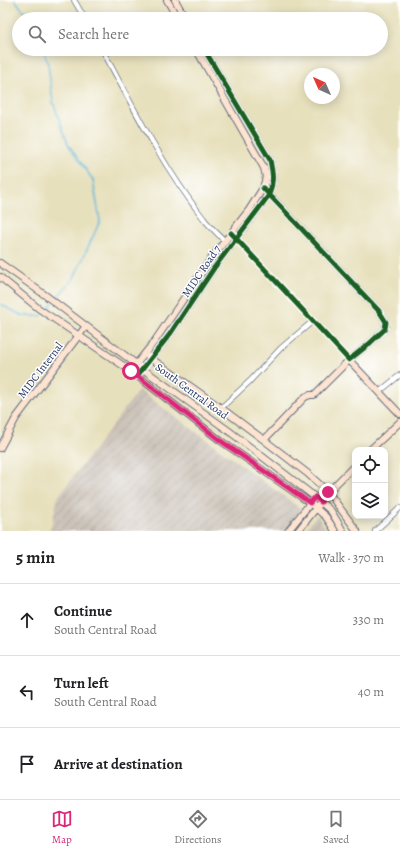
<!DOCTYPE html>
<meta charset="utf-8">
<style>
body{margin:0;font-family:Alegreya,serif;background:#f6f6f6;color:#202124}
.controls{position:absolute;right:12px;bottom:12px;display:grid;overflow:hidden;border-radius:8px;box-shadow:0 2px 10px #0003}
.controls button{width:36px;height:36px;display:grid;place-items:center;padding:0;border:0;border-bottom:1px solid #e0e0e0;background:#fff;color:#202124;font:20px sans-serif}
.compass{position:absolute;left:304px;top:68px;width:36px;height:36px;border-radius:50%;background:#fff;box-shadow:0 2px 10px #0003;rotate:315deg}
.stop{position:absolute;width:12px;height:12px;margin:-9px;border:3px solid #db2777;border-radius:50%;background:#fff}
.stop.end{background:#db2777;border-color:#fff;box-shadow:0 1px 4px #0008}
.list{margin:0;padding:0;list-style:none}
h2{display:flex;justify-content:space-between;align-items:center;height:52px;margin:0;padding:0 16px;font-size:17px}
h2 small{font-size:13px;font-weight:400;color:#757577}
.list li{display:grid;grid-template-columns:26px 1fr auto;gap:12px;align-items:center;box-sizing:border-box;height:72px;padding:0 16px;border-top:1px solid #e0e0e0}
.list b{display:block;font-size:15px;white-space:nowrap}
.list p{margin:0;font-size:13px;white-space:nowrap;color:#757577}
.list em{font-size:13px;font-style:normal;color:#757577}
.icon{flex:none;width:22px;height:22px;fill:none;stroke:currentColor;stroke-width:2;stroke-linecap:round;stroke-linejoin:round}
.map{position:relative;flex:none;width:400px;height:531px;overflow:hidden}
.search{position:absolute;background:#fff;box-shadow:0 2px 10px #0003;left:12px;right:12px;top:12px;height:44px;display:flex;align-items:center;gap:10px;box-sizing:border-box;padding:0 14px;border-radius:22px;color:#757577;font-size:15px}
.sheet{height:268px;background:#fff}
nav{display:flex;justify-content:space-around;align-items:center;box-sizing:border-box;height:56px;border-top:1px solid #e0e0e0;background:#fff;font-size:11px;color:#757577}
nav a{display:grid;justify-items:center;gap:2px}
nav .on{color:#db2777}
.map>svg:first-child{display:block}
.industrial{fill:url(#industrial-furrows)}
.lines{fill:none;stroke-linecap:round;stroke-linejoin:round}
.stream{stroke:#5eb6db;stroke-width:1.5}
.street-casing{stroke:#626d7f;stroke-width:6}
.secondary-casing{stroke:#626d7f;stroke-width:8}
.street{stroke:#fff;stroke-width:4.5}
.secondary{stroke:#fde4d1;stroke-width:6}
.cycleway-casing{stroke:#fff;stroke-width:8}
.cycleway{stroke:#1b5e20;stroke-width:5}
.route{stroke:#db2777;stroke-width:5}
.labels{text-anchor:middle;stroke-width:3;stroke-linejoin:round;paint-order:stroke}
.street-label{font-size:11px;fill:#1b2f5e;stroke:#fff}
</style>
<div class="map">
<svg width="400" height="531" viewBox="0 0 400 531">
<defs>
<pattern id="industrial-furrows" width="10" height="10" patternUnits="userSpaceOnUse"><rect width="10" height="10" fill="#cbc2b8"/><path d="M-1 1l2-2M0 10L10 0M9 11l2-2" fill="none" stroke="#aea7a1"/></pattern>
</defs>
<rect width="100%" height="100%" fill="#fff"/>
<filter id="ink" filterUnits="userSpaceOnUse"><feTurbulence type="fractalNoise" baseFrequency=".025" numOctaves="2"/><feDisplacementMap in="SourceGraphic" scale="8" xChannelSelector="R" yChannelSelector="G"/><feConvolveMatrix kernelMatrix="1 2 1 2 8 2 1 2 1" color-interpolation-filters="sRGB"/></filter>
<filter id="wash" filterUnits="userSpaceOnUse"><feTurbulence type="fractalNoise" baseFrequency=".012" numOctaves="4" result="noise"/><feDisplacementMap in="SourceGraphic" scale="16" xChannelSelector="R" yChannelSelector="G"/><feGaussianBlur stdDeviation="0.9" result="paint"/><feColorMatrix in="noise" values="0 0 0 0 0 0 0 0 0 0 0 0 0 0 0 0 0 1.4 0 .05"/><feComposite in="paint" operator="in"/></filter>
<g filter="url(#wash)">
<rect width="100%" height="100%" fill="#e7e0bc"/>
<!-- industrial -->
<path class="industrial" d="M139,390L301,509L284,531H50L58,497Z
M317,515L327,531H305Z"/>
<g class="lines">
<!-- stream -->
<path class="stream" d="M15,0L30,19
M43,49L48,64L53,102L68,144L93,180L100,221L74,278L55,300
M0,304L23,316H41L43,314
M46,311L53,303"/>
</g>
</g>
<g filter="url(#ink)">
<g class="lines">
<defs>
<path id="street" d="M74,0L85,19
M102,49C133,107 163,167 204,219C210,227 218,234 225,241
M231,233L349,360
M379,392L400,375
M221,408L250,381L281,348L313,321
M375,531L400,508"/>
<path id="secondary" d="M167,0L178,19
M175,0L186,19
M267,192L379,311L386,322L385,329L369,344L349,360
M0,263L45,295L136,364L229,431L315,497L331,511L343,531
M0,277L38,308L131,371L221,441L310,503L326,517L335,531
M149,357L221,408L264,440L305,397L310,395H314L349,360L400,414
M134,367L154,342L210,260L249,210L263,188L266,177L264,168L196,49
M141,371L170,334L214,268L269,195C274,180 273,175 270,160L204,49
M264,440L307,473L328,492L357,531
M0,448L16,418L86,326
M370,450L400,422
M288,531L312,501
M298,531L321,502L328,492L355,465"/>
</defs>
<!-- street casing -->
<use href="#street" class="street-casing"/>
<!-- secondary casing -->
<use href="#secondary" class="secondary-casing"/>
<!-- street -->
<use href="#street" class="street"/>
<!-- secondary -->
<use href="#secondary" class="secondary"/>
<defs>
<path id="cycleway" d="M231,233L349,360L369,344L385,329L386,322L379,311L263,188
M137,376L170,334L214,268L269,195C274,180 273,175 270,160L204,49"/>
</defs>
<!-- cycleway casing -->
<use href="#cycleway" class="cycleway-casing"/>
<!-- cycleway -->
<use href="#cycleway" class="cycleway"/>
</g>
</g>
<g class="lines" filter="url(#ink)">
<!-- route -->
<path class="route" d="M131,371L221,441L310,503L315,497L321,502L328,492"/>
</g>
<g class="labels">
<!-- street labels -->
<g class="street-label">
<text transform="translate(201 271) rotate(-56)" y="4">MIDC Road 7</text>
<text transform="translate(40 370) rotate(-53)" y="4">MIDC Internal</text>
<text transform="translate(192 391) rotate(36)" y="4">South Central Road</text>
</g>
</g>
</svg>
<div class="controls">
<button><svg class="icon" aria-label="locate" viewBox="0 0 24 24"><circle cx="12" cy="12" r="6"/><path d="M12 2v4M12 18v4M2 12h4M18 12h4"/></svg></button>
<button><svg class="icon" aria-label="layers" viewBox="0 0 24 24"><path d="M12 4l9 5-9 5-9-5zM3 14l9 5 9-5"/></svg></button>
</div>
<svg class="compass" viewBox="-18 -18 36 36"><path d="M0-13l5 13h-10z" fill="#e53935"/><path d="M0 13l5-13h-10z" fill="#757577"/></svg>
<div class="stop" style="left:131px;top:371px"></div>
<div class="stop end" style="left:328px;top:492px"></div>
<div class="search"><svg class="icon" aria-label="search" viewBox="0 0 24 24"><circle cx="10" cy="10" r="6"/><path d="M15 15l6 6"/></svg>Search here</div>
</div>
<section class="sheet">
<h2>5 min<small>Walk · 370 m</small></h2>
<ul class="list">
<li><svg class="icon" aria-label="ahead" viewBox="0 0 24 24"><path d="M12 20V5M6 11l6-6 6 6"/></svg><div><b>Continue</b><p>South Central Road</p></div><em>330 m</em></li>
<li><svg class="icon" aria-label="left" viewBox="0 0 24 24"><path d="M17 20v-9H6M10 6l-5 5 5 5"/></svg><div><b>Turn left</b><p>South Central Road</p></div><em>40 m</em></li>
<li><svg class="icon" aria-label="arrive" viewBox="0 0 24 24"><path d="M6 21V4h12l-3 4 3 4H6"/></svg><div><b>Arrive at destination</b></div></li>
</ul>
</section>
<nav>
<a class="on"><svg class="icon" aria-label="map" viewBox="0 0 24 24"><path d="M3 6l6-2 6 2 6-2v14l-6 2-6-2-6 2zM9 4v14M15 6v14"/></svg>Map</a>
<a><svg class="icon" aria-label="directions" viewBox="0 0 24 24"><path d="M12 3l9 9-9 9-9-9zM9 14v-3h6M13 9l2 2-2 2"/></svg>Directions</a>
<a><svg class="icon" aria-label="saved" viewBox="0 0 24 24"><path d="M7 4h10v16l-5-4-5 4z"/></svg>Saved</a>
</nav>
